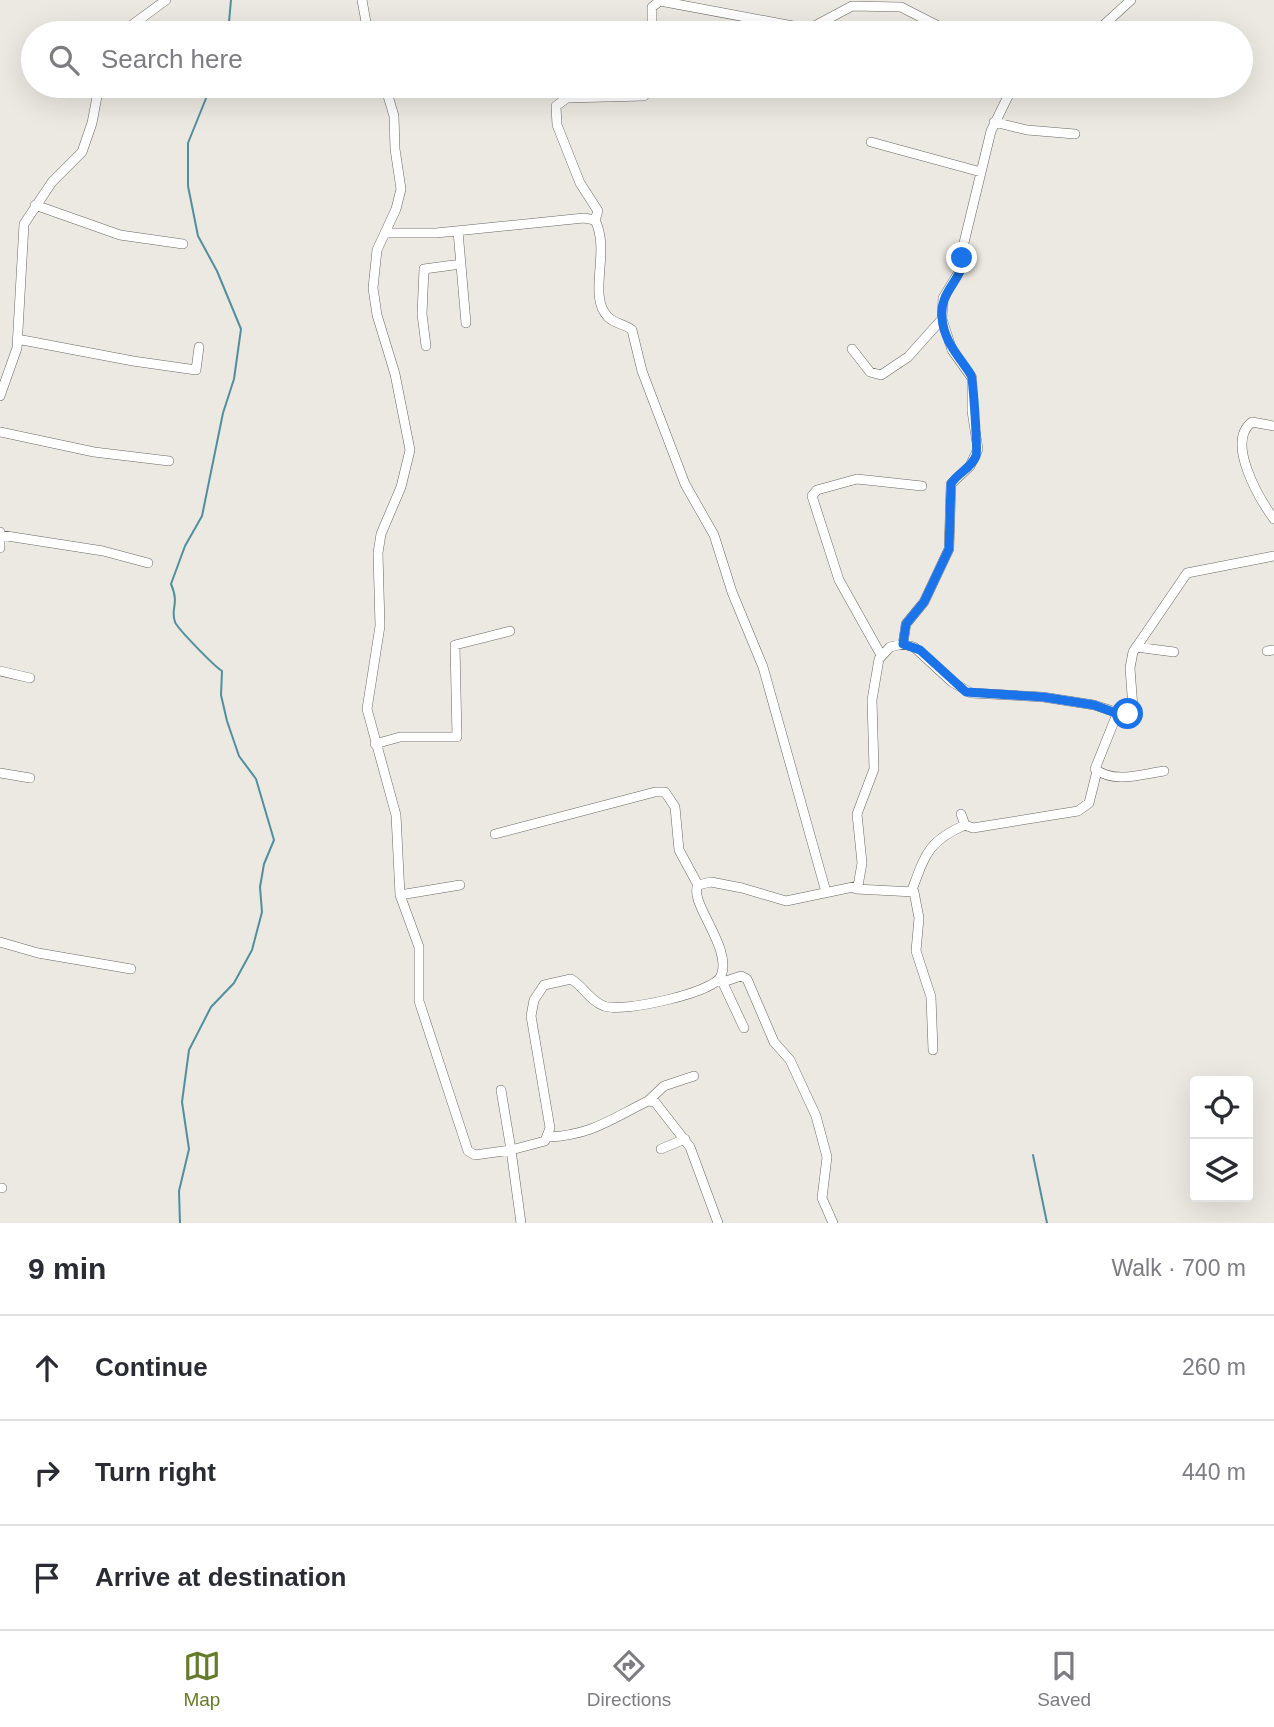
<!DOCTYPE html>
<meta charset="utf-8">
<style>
body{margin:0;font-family:Helvetica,sans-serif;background:#f2f2f3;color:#2b2b33}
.controls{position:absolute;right:21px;bottom:21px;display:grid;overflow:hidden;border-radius:7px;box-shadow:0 7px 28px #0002}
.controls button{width:63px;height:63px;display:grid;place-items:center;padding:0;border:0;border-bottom:2px solid #e1e1e2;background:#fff;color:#2b2b33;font:35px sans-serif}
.stop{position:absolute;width:21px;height:21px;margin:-16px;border:5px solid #1a73e8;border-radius:50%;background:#fff}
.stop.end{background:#1a73e8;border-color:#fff;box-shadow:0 2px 7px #0008}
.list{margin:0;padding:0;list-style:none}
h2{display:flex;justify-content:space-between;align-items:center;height:91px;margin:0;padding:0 28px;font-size:30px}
h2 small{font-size:23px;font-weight:400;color:#7c7c81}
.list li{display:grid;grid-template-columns:46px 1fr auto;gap:21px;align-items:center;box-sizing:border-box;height:105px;padding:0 28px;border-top:2px solid #e1e1e2}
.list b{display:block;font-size:26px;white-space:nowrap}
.list em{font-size:23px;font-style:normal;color:#7c7c81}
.icon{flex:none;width:38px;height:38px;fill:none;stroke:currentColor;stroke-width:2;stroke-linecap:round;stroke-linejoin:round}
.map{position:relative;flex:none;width:1274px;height:1223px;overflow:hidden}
.search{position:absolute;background:#fff;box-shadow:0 7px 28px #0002;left:21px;right:21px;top:21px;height:77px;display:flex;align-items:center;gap:18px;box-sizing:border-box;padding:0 24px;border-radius:38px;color:#7c7c81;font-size:26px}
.sheet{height:406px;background:#fff}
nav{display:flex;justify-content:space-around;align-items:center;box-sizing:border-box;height:98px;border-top:2px solid #e1e1e2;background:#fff;font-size:19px;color:#7c7c81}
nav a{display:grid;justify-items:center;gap:4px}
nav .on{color:#657b2c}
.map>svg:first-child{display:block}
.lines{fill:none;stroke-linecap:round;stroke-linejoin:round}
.stream{stroke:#518f9f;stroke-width:2}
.minor-casing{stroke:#6a6862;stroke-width:10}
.minor{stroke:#fff;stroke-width:9}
.route{stroke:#1a73e8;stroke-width:9}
</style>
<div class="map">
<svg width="1274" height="1223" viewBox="0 0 1274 1223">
<rect width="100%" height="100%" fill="#ece9e2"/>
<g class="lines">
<!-- stream -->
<path class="stream" d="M228,33L231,0
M1033,1155L1047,1223
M180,1223L179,1191L189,1149L182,1102L189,1050L211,1007L234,983L252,950L262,912L260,887L264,864L274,840L256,779L239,756L227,721L221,695L222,671C214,666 177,628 175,622C170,608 180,605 171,584L185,546L202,516L223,413L234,379L241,329L217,271L198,236L188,186V143L211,86"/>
<defs>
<path id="minor" d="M362,0L368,33
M121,33L166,0
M652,33V7L660,1L809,29L852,6L901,7L952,33
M1095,33L1131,0
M385,86L394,116L395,149L401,189L396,209L377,250L373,288L377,315L395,374L410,450L401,487L381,534L378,553L380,626L367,709L396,815L400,895L419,947V1001L468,1151L475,1155L511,1150L521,1223
M994,122L1027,130L1075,134
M871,142L981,172
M35,205L120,235L183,244
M595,220L598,211L580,183L557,125L556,106L567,98L644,96L651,86
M458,231L466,323
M385,233H436L584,218L595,220C611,252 587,296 608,317C615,324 625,324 632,330L642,371L685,484L714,535L732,592L763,667L826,892
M17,339L133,361L196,370L199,347
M426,346L422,314L424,269L461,264
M852,349L870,372L881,375L908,357L942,319
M0,396L17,348L24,224L52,182L82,152L92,123L99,86
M1274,426L1252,422C1225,442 1260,500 1274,519
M0,432L94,452L169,461
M0,532V548
M0,535L103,551L148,563
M903,644L906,624L924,602L949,549L951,484L970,466L978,449L972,411V378L952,350L942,319L943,298L962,267V251L991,131L1013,86
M1136,647L1174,652
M1267,651L1274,650
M881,655L839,580L812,496L817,490L857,479L922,486
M0,671L30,678
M1117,714L1095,769C1115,784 1141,774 1164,771
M375,744L400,737H457L455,645L510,631
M0,773L30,778
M961,814L965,825L973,828L1078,811L1089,803L1097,771
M495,834L655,792H665L675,807L679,850L698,885
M856,889L914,892L919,918L916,951L931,997L933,1050
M912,890C925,855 928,841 965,825
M400,895L460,885
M0,942L38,953L131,969
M721,979L744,1028
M723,982L741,976L747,979L774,1042L790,1060L816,1116L827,1157L822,1198L833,1223
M501,1090L511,1150L545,1141L550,1128L531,1016L534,1000L544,985L571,979C583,986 590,1001 604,1006C621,1013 714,993 721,976C733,948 688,902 698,885L711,882L742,888L786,901L858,886L862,863L857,814L874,769L872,700L879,659L890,647L903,644L914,647L952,682L971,693L1043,697L1094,705L1125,715L1133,708L1130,668L1133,652L1187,573L1274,556
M648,1101L664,1086L694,1076
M548,1137C592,1135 611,1119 648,1101L655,1102L690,1147L718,1223
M661,1149L685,1139
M0,1188H2"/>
</defs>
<!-- minor casing -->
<use href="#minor" class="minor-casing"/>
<!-- minor -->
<use href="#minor" class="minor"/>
</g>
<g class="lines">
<!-- route -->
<path class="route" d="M962,258C964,280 939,290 942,318C944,342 959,356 971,375C973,379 978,451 976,456C971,469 957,473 951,484L949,549L924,602L906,624L903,644L920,650L966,692L1043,697L1094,705L1121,715L1128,714"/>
</g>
</svg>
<div class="controls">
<button><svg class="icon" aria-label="locate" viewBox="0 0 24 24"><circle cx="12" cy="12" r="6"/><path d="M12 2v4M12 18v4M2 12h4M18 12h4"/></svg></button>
<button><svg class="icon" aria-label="layers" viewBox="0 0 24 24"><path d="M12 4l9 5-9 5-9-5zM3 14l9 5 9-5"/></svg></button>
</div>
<div class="stop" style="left:1128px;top:714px"></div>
<div class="stop end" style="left:962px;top:258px"></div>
<div class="search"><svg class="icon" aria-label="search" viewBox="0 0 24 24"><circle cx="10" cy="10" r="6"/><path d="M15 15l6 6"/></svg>Search here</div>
</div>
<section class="sheet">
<h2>9 min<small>Walk · 700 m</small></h2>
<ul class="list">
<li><svg class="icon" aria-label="ahead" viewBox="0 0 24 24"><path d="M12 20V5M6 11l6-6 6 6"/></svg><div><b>Continue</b></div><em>260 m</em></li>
<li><svg class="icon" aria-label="right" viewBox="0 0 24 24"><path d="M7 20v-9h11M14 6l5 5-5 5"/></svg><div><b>Turn right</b></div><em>440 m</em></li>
<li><svg class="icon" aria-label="arrive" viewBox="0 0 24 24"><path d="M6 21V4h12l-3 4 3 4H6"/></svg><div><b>Arrive at destination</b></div></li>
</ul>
</section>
<nav>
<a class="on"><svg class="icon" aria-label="map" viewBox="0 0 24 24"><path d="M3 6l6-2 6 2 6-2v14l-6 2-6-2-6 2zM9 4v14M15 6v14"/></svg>Map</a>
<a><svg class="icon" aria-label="directions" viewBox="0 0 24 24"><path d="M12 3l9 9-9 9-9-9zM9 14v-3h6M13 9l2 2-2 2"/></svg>Directions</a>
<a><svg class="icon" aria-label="saved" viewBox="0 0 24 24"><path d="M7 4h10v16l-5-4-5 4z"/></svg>Saved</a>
</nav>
